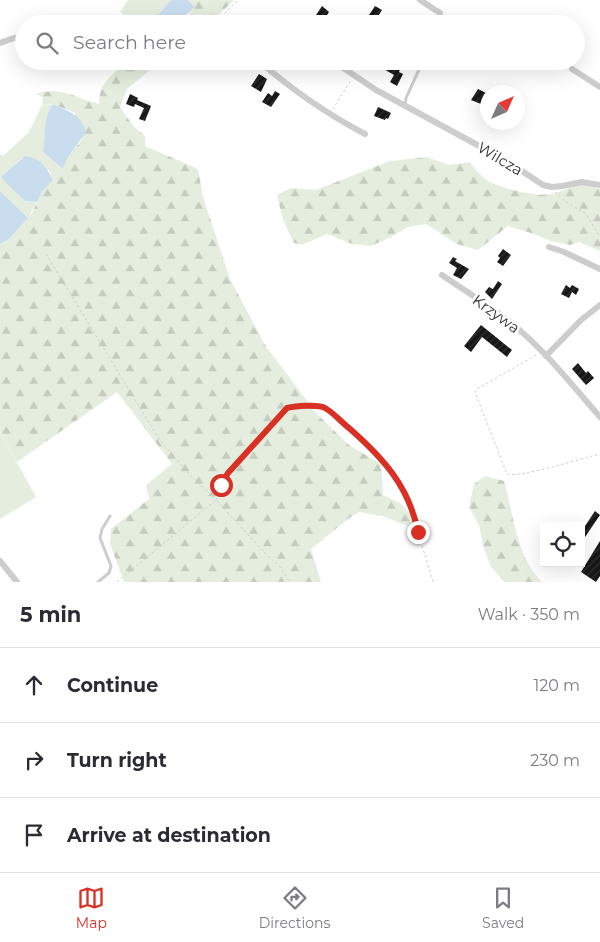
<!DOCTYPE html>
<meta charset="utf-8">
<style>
body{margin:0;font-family:Montserrat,sans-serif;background:#f2f2f3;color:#2b2b33}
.controls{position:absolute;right:15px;bottom:15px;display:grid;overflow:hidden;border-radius:0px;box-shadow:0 5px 20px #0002}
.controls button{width:45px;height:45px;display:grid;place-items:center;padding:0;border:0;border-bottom:1px solid #e1e1e2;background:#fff;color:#2b2b33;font:25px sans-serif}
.compass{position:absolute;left:480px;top:85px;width:45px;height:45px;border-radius:50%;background:#fff;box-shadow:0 5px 20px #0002;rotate:45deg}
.stop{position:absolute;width:15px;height:15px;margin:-11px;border:4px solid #d93025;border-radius:50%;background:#fff}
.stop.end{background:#d93025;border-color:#fff;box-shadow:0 1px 5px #0008}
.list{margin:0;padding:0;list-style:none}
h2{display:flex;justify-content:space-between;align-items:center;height:65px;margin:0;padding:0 20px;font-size:21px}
h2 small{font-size:16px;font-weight:400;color:#7c7c81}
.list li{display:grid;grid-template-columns:32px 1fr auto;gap:15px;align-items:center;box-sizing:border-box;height:75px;padding:0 20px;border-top:1px solid #e1e1e2}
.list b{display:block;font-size:19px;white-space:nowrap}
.list em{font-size:16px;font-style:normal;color:#7c7c81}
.icon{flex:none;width:28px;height:28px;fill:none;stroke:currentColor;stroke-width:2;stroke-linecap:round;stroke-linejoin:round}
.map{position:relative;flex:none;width:600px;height:582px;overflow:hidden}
.search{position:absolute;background:#fff;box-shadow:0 5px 20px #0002;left:15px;right:15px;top:15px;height:55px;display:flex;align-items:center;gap:12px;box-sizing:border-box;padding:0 18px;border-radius:28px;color:#7c7c81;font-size:19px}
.sheet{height:290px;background:#fff}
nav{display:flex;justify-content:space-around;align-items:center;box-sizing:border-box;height:70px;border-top:1px solid #e1e1e2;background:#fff;font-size:14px;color:#7c7c81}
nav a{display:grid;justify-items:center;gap:2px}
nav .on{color:#d93025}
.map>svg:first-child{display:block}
.grass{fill:#e5eede}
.forest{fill:url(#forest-firs)}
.water{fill:#caddee}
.building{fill:url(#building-hatch)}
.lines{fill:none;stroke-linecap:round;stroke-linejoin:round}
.path{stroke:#cdcdcd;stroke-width:1;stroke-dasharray:2.5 2.5;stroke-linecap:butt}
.lane{stroke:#cdcdcd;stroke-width:3}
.street{stroke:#cdcdcd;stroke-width:6}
.route{stroke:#d93025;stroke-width:6}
.labels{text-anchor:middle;stroke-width:5;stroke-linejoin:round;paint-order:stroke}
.street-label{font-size:15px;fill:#303030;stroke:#fff}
</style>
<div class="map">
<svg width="600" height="582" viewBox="0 0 600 582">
<defs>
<pattern id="forest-firs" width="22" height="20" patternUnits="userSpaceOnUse" patternTransform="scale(1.25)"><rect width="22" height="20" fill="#e5eede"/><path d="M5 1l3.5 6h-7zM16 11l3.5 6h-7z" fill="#c5ccbf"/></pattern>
<pattern id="building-hatch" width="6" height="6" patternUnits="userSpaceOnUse" patternTransform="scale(1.25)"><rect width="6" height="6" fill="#171717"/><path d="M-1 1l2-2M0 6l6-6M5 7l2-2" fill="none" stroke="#303030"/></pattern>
</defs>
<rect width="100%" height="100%" fill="#fff"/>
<!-- grass -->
<path class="grass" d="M128,0H171L150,24H139L120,12Z
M53,104C42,120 46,134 43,152L63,169L53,180L49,170L22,158L2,177L25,201L37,202L28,218L0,191V154L3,156L29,132L42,105Z
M0,432L36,497L0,519Z"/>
<!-- forest -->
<path class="forest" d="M188,0H234L209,24H170L187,15L195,7Z
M124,61H161L127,89L120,107L134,127L145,136V146L198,169L203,197L230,279L265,345L316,413L349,445L381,464L383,495L400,503L422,526H408L382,516L359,512L348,519L311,549L321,582H124L110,544L111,529L149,499L146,485L172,464L117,392L17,462L0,432V244L8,240L32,213L42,192L63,169L67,159L82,139L75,113L53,104L42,105L43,97L36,94C61,86 75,98 99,104C99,80 113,78 124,61Z
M427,157L449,165L470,162C475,169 483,179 492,183C504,189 539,197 552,194C573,188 577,180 600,189V251L579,242L570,245L551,241L531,233L508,226L478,250L457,244L426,224L408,227L391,237L371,246L352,244L327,234L302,245L294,243L283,220L277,195L291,188L316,190L390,161Z
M485,476L504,481C514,515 516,556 542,582H505L491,567L483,546L479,525L469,507L474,484Z"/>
<!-- water -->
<path class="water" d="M171,0H188L195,7C180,21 171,24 150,24Z
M53,104C68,111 82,115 86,132L67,159L63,169L43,152C46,134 42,120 53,104Z
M25,156C39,157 47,167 53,180L42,192L37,202L25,201L8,185L1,177Z
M0,191L28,218L8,240L0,244Z"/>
<!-- building -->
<path class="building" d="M322,6L329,12L323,21L327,24H316L312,21Z
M375,6L382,10L373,24H363Z
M384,61H404L400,69L399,72L403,74L397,86L390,82L394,75L382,68L383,67L381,66Z
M259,74L267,79L261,92L251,86Z
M478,89L486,93L481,104L471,100Z
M275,91L280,94L271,107L262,102L268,93L272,96Z
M130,94L138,98L137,100L151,106L145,121L139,119L144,108L135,104L134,107L126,104Z
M378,107L389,112L391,113L388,119L386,118L385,120L374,116Z
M503,249L511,255L503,266L497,262L500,258L498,256Z
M453,257L457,259L455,261L469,269L461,279L453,275L457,268L449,263Z
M498,281L502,284L492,299L485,292L489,287L493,289Z
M566,285L570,288L572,285L579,289L576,295L572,292L569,298L561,294Z
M481,325L512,350L507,357L482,337L471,352L464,346Z
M578,363L586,373L588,371L594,378L586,385L572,369Z
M595,511L600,515L581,543V532Z
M600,541V576L596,582L581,572Z"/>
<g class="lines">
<!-- path -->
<path class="path" d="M445,15L468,24
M214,24L238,0
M558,61L566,66
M333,109L351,80
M555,192L565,201L586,214L600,237
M46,254L159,439L189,474L216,500L221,485L228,473L287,408L294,406L324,407L371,447L385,463L397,479L414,513L418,532L433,582
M536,355L477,389L475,392L507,474C520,478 583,458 600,454
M117,582L216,500L266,554L280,567L290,582"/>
<!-- lane -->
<path class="lane" d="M439,24L441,20L440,13
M405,105L406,98L423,61
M98,582L109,573L111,566L100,538L102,529L110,516"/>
<!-- street -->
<path class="street" d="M420,0L440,13
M0,43L14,38L24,37
M122,61L130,65L140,61
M259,61C291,89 327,114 365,134
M333,61L376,90L507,161L543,185L552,187L562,186L582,182L600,185
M572,69L600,87
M549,247L564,252L600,269
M442,275C465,291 489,305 511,323C544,349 572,385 600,417
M546,356L581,320L600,305
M0,561L17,582"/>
</g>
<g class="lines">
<!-- route -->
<path class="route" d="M221,485L228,473L287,408C295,406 319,404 325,408C334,413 341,422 349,428C383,458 409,486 418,532"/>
</g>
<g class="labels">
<!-- street labels -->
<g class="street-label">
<text transform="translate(500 159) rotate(31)" y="5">Wilcza</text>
<text transform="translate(496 314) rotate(36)" y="5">Krzywa</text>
</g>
</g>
</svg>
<div class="controls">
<button><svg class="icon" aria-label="locate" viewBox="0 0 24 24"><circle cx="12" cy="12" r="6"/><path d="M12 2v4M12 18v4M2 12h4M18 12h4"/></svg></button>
</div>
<svg class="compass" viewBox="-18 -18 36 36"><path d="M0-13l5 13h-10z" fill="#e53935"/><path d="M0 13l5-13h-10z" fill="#7c7c81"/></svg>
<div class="stop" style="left:221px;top:485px"></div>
<div class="stop end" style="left:418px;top:532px"></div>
<div class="search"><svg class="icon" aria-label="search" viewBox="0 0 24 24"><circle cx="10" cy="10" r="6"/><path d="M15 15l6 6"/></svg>Search here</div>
</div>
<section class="sheet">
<h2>5 min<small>Walk · 350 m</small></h2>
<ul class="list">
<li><svg class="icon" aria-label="ahead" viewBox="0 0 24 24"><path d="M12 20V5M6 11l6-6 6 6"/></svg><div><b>Continue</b></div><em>120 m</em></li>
<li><svg class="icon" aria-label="right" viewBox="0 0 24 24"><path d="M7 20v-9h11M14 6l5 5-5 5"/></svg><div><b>Turn right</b></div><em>230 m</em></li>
<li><svg class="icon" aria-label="arrive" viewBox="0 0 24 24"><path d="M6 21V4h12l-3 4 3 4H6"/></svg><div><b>Arrive at destination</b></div></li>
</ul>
</section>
<nav>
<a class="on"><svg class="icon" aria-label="map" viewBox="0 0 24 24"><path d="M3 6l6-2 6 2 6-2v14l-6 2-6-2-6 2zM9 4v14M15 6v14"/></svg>Map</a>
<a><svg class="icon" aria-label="directions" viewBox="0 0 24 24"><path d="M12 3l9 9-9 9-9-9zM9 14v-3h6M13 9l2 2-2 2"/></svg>Directions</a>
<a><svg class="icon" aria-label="saved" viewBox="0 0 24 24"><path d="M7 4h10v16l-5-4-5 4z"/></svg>Saved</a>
</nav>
